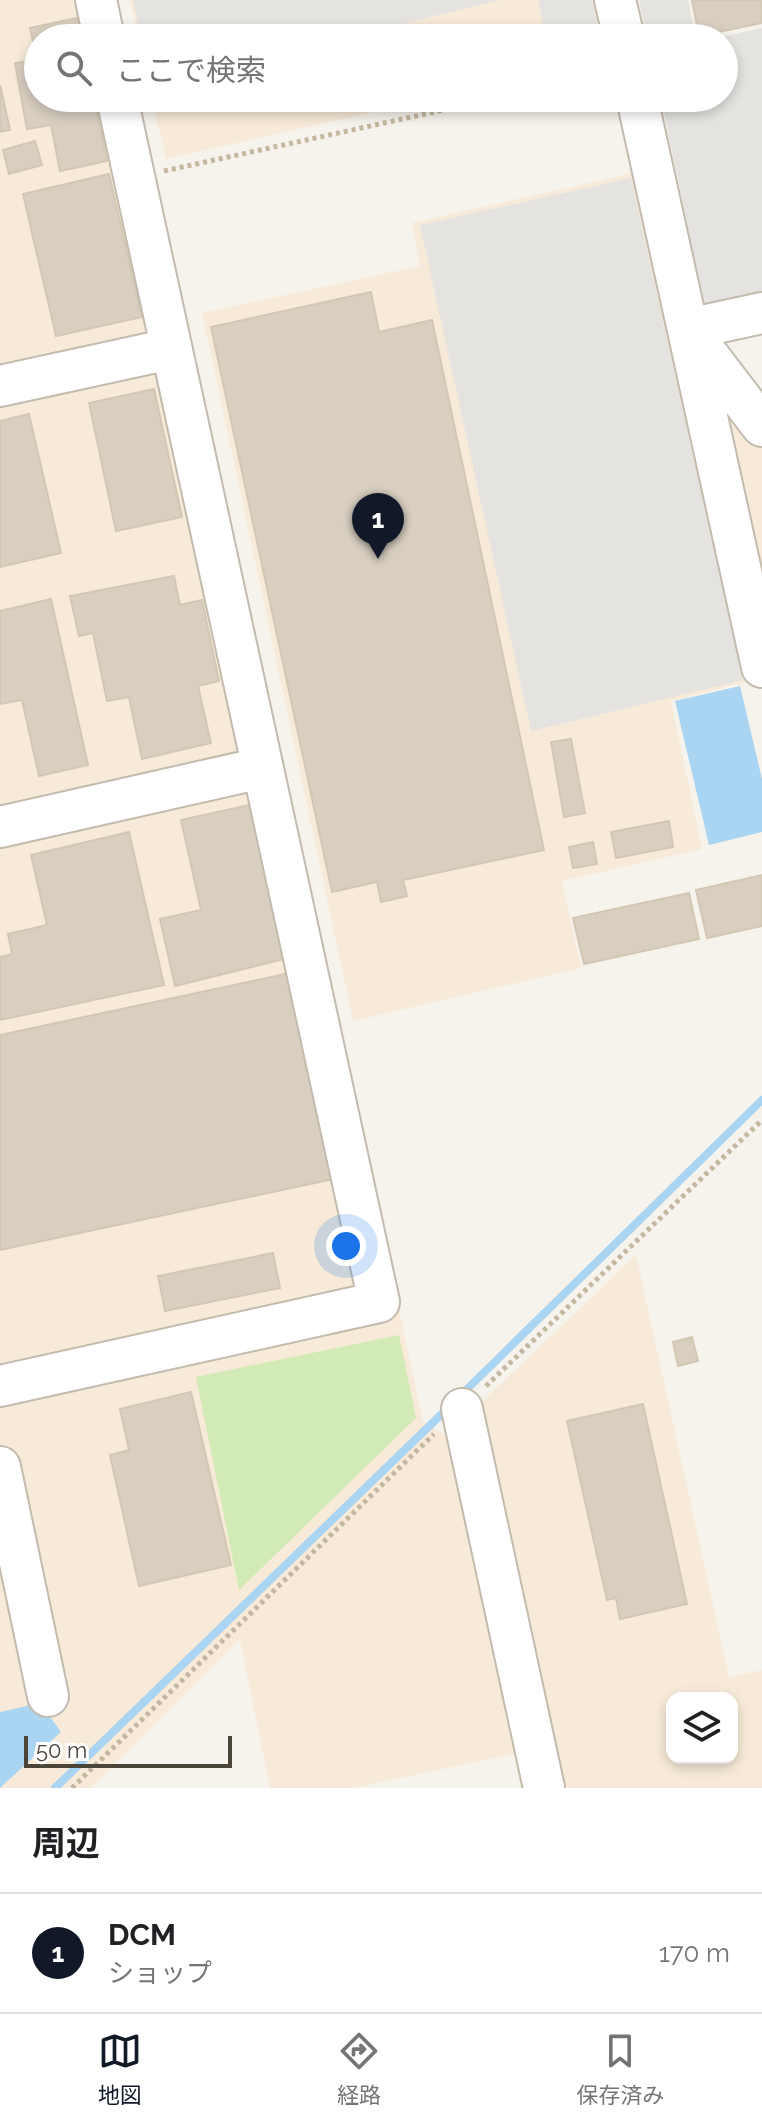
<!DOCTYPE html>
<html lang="ja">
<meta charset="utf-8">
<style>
body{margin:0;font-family:Raleway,"Noto Sans JP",sans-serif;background:#f2f2f2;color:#202124}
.controls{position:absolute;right:24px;bottom:24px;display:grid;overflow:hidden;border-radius:16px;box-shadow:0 4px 12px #0003}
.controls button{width:72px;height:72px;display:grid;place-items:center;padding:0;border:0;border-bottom:2px solid #e0e0e0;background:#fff;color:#202124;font:40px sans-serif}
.scale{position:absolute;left:24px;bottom:20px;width:208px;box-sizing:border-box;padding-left:8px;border:4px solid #4b4439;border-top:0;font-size:22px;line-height:28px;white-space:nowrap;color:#4b4439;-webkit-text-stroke:6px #fff;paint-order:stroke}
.you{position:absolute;left:346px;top:1246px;width:28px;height:28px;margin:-20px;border:6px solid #fff;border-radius:50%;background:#1a73e8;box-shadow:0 0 0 12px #1a73e833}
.badge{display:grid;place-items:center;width:52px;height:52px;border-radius:50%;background:#111827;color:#fff;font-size:26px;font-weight:700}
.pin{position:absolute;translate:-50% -66px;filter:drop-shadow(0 2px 4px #0008)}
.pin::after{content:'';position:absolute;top:42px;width:28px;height:24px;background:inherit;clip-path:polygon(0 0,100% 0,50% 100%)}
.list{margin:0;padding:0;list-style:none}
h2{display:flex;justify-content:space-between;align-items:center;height:104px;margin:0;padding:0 32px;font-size:34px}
h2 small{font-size:26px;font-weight:400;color:#757577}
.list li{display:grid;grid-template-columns:52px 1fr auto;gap:24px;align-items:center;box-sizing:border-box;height:120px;padding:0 32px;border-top:2px solid #e0e0e0}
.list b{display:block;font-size:30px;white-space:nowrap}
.list p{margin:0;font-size:26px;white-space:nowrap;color:#757577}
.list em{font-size:26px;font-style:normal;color:#757577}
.icon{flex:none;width:44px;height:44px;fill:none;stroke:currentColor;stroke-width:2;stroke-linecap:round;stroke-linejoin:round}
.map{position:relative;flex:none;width:762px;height:1788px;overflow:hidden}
.search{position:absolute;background:#fff;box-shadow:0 4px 12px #0003;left:24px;right:24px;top:24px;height:88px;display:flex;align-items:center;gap:20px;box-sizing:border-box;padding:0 28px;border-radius:44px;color:#757577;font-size:30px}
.sheet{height:224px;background:#fff}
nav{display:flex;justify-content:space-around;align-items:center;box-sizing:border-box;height:112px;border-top:2px solid #e0e0e0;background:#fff;font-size:22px;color:#757577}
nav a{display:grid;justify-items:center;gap:4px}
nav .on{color:#111827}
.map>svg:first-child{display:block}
.commercial{fill:#f7ead8;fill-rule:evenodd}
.green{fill:#d2eab5}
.parking{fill:#e5e3e0}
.water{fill:#a9d4f2}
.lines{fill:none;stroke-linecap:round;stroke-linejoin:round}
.stream{stroke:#a9d4f2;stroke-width:8}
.building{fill:#d8cfc1;stroke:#d3c7b4;stroke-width:2}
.minor-casing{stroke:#c2bbae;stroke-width:44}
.path{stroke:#c4b79f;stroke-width:5;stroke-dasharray:4 4;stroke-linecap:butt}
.minor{stroke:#fff;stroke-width:40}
</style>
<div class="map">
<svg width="762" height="1788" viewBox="0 0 762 1788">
<rect width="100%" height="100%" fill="#f6f3ec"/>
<!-- commercial -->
<path class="commercial" d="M0,0H112L120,38H38V98H133L282,764L423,1422L446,1436L636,1255L729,1677L762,1670V1788H521L514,1754L353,1788H270L240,1639L91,1788H0ZM672,1698H732V1758H672Z
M130,0H595L603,38H139Z
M152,98H436L166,159Z
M632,173L745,682L671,701L702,849L562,881L581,968L353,1021L202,313L420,266L412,223Z
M726,398L762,446V567Z"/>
<!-- green -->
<path class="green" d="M399,1335L416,1418L239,1590L196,1377Z"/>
<!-- parking -->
<path class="parking" d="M133,0H501L342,38H141Z
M538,0H592L600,38H546Z
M639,0H688L696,38H647Z
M762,28V292L704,305L661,98H724V38H716Z
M631,178L743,680L531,731L420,225Z"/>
<!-- water -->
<path class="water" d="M740,686L762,779V832L709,845L675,701Z
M40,1703L61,1732L0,1788V1712Z"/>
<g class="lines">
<!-- stream -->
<path class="stream" d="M460,1396L762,1100
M55,1788L450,1406"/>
</g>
<!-- building -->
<path class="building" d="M692,0H762V23L699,36Z
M77,18L82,38H38V98H94L107,161L60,171L51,125L27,129L15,63L37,60L30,28Z
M0,85L10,130L0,132Z
M35,141L42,165L9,174L3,150Z
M109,174L142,317L56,336L23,194Z
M371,292L379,332L432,320L544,850L403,880L407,896L381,902L377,882L332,892L211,327Z
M154,389L182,517L116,531L89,403Z
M29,414L61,553L0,567V421Z
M174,576L180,605L202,600L219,681L198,686L211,743L142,759L129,697L107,701L93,633L79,636L70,596Z
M51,599L88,765L39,776L22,700L0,704V611Z
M571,739L585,813L564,817L551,742Z
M258,803L292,957L175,986L160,919L201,910L181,820Z
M669,821L673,847L616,858L611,832Z
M129,832L164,985L0,1020V957L12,954L8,934L47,925L31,855Z
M593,842L597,864L573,868L569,847Z
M762,875V926L707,938L696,890Z
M689,893L699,939L584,964L573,918Z
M290,973L334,1179L0,1250V1035Z
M273,1253L280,1288L165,1311L158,1276Z
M692,1337L698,1361L678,1366L673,1342Z
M191,1392L231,1565L139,1586L110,1455L129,1450L120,1409Z
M643,1404L687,1604L620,1619L616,1598L607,1600L567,1421Z"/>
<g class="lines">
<defs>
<path id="minor" d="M96,0L104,38
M615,0L624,38
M637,98L762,667
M762,313L688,329L762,426
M0,386L170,349
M0,827L261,768
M0,1386L379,1302L117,98
M462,1409L544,1788
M0,1467L48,1696"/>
</defs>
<!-- minor casing -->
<use href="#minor" class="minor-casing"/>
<!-- path -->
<path class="path" d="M164,171L499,98
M486,1386L762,1120
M72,1788L434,1434"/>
<!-- minor -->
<use href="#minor" class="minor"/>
</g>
</svg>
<div class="controls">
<button><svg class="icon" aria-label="layers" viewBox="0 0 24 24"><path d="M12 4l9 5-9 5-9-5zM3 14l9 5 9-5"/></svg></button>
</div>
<div class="scale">50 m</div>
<div class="you"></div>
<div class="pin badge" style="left:378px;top:559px">1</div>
<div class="search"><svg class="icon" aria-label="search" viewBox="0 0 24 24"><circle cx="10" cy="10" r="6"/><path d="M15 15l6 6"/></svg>ここで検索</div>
</div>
<section class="sheet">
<h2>周辺<small></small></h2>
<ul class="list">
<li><span class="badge">1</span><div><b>DCM</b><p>ショップ</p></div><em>170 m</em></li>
</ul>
</section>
<nav>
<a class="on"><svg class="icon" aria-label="map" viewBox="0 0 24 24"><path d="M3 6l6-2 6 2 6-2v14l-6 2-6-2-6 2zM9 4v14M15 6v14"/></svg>地図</a>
<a><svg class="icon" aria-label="directions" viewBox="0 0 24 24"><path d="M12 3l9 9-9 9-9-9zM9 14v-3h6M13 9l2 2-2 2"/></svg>経路</a>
<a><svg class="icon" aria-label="saved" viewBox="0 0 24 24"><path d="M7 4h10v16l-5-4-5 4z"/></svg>保存済み</a>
</nav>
